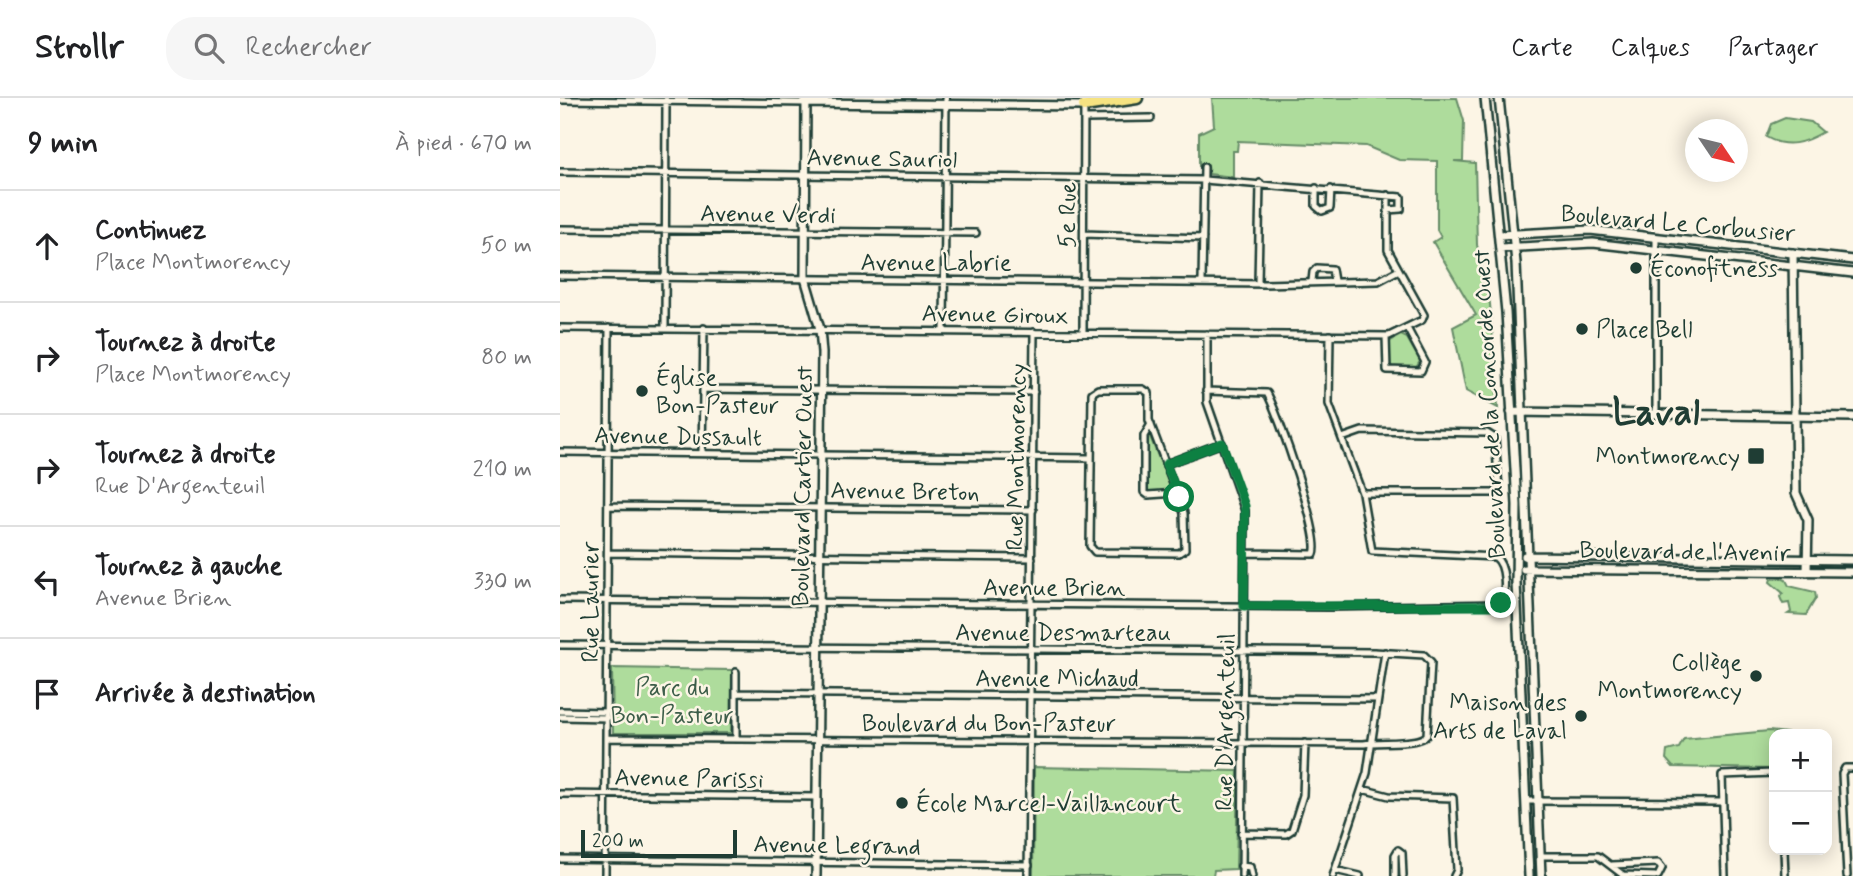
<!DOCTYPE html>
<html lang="fr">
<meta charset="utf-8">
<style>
body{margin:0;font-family:Mynerve,sans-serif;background:#f6f6f6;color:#202124}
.controls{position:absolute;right:21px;bottom:21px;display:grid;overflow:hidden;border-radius:14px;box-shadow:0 4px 18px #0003}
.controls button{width:63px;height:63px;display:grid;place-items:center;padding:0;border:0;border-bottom:2px solid #e0e0e0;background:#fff;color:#202124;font:35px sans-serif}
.compass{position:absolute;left:1125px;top:21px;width:63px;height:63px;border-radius:50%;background:#fff;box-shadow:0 4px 18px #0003;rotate:125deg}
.scale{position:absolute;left:21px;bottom:18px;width:156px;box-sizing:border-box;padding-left:7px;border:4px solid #1f3d34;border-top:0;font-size:19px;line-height:24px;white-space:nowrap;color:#1f3d34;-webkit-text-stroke:5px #fcf5e5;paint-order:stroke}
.stop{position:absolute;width:21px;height:21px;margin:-16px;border:5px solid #0b8043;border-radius:50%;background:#fff}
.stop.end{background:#0b8043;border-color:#fff;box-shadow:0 2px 7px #0008}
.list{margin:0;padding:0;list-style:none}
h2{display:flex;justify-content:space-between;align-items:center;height:91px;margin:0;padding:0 28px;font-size:30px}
h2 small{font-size:23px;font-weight:400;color:#757577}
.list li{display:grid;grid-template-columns:46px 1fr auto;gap:21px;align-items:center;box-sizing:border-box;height:112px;padding:0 28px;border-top:2px solid #e0e0e0}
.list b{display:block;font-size:26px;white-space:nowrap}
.list p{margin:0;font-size:23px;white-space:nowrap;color:#757577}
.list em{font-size:23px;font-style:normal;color:#757577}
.icon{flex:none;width:38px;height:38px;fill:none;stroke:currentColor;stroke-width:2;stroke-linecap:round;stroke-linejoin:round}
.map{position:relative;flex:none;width:1293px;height:778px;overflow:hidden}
header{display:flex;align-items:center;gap:42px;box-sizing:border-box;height:98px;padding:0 35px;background:#fff;border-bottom:2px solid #e0e0e0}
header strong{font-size:33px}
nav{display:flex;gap:38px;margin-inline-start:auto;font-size:24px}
.search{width:490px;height:63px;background:#f6f6f6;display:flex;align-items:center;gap:18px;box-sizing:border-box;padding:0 24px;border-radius:28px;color:#757577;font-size:26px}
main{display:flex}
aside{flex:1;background:#fff}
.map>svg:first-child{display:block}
.green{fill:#aedc9c;stroke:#668c68;stroke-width:2}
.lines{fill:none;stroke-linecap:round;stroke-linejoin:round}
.street-casing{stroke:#1f3d34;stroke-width:10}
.secondary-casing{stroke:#1f3d34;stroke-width:12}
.highway-casing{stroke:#1f3d34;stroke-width:15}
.street{stroke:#fcf5e5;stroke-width:5}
.secondary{stroke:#fcf5e5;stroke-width:7}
.highway{stroke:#f6e381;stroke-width:10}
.route{stroke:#0b8043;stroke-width:9}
.poi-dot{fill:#1f3d34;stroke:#fcf5e5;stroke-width:2.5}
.labels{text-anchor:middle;stroke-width:5;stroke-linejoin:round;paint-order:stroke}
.street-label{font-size:24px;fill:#1f3d34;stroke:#fcf5e5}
.poi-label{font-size:24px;fill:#1f3d34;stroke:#fcf5e5;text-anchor:start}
.park-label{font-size:24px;fill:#3c5d49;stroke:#fcf5e5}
.town-label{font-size:38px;font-weight:bold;fill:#1f3d34;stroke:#fcf5e5}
</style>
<header>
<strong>Strollr</strong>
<div class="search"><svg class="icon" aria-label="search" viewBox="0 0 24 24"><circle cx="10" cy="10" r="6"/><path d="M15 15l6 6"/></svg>Rechercher</div>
<nav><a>Carte</a><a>Calques</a><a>Partager</a></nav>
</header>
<main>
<aside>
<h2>9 min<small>À pied · 670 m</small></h2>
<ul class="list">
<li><svg class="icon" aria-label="ahead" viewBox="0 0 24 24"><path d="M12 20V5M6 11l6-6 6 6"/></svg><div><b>Continuez</b><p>Place Montmorency</p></div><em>50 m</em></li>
<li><svg class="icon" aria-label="right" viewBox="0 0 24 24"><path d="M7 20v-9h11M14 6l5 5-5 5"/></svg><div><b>Tournez à droite</b><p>Place Montmorency</p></div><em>80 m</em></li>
<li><svg class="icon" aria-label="right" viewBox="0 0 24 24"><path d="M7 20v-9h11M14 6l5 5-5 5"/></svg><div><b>Tournez à droite</b><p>Rue D'Argenteuil</p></div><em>210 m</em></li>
<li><svg class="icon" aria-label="left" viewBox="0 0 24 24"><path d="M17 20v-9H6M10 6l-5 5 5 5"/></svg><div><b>Tournez à gauche</b><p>Avenue Brien</p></div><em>330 m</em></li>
<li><svg class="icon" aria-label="arrive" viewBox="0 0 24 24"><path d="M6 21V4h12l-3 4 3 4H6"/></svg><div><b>Arrivée à destination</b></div></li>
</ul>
</aside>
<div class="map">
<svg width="1293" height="778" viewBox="0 0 1293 778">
<rect width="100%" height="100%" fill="#fcf5e5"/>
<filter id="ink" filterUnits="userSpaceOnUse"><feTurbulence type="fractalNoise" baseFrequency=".0143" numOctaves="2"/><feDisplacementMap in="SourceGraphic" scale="14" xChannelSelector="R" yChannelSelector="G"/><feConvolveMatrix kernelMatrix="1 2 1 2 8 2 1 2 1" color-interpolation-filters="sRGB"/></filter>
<g filter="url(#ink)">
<!-- green -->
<path class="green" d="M652,0H897L904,23L903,63H894L915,65L917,147L930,206L938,310L906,293L893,229L916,217L873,144L881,139L877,132V63L839,62L806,48L678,43L677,53H673V79L649,76L648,68H639V35L654,28Z
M1225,20L1251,24L1263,34C1244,45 1227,51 1206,39L1211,26Z
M841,237L847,240L860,263L856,270L833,269L829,266V244Z
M589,336L611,390L610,394L586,393V339Z
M1221,480L1226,482L1229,488L1255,494L1256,500L1246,517L1228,516L1231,514L1229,505L1223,506L1220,499L1223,495L1210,484L1211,481Z
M52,570L172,572L171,635H53Z
M1209,633L1234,636H1214V671L1113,669L1106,661L1107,653L1119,650L1124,641Z
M474,669L678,673L676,771L654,772L653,778H473Z"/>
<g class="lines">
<defs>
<path id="street" d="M0,2L246,5
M526,21L591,20
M0,74L644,82L841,99V111L828,112
M756,90V108L762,113L770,110L771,91
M0,131L416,135
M524,136L643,140
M0,178L704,186L818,183L839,172
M752,183L753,174L757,170L772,171L774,183
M642,184L644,69
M698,185L700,85
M0,230L829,238L862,222L864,217L828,152V97
M105,230L106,2
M384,233L386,0
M523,234L524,0
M647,236V304L685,413L682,778
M826,238L827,272L861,273L865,264L847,230
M143,291L474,294
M583,291L589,295V322L624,415L625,451L619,455L535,454L530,448L532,295L538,291Z
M646,293L707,295C718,315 762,439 754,456L685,455
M1096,315V139
M591,326L584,338V394L588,397L617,395
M782,340L802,333L927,335L935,340L939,390L935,395H802
M0,354L530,360
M142,356L144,230
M606,366L662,345
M48,408L473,412
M48,455L472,460
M0,502L770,509L940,506C947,495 946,467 935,459L812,453L802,395L769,306L770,237
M0,547L814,554L864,557L871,564L867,637C860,647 819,643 804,646L47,640
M176,595L818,601
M0,613L47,614
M0,619L47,620
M176,641V574
M802,691L829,698L893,700L897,772L894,778
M0,696L257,699
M966,703L1162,704
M681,735L726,736L732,732L743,697L745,645
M1224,752L1225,778
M980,758H1038L1063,777L1095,778
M0,761L469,767
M1052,767L1098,765L1102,770L1098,778
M681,768L690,769L692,778
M775,772L800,778
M45,778L49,230
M468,778L474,234
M773,778L807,675L825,554
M835,778V757L838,752L842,755L843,778
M1165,778L1162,677L1214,675
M1287,778L1282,676L1285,670H1293"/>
<path id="secondary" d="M246,0L245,180L260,231L262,255L256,778
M925,0L946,214L957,407L956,485L969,778
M939,0L956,165L981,778
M246,5L524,8
M940,137L1030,132L1293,162
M940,150L1033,145L1293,175
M1233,155L1236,395L1248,422L1247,474
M951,314L1293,319
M965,458L1293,462
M964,471L1293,474"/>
<path id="highway" d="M524,8L577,0"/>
</defs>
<!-- street casing -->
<use href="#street" class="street-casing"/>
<!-- secondary casing -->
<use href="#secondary" class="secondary-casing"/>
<!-- highway casing -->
<use href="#highway" class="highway-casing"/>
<!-- street -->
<use href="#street" class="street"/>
<!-- secondary -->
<use href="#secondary" class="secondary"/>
<!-- highway -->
<use href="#highway" class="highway"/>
</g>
</g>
<g class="lines" filter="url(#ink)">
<!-- route -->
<path class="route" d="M619,399L606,366L662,345L685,408L684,508H933L941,505"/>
</g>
<!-- markers -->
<g class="poi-dot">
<circle cx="1076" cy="170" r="7"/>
<circle cx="1022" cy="231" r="7"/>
<circle cx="82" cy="293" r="7"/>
<rect x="1187" y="349" width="18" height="18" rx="3.5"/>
<circle cx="1196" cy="578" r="7"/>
<circle cx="1021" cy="618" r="7"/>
<circle cx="342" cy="705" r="7"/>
</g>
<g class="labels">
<!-- street labels -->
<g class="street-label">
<text transform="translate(322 60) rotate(1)" y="8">Avenue Sauriol</text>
<text transform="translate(208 116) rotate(1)" y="8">Avenue Verdi</text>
<text transform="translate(507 117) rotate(-89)" y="8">5e Rue</text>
<text transform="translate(1118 125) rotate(5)" y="8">Boulevard Le Corbusier</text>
<text x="376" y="172">Avenue Labrie</text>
<text transform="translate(435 216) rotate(1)" y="8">Avenue Giroux</text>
<text transform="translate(929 306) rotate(-93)" y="8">Boulevard de la Concorde Ouest</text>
<text transform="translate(118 338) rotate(1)" y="8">Avenue Dussault</text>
<text transform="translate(456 359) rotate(-89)" y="8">Rue Montmorency</text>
<text transform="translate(242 388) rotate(-89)" y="8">Boulevard Cartier Ouest</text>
<text transform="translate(345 393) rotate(1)" y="8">Avenue Breton</text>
<text transform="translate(1125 453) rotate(1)" y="8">Boulevard de l'Avenir</text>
<text x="494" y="497">Avenue Brien</text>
<text transform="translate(30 504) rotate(-90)" y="8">Rue Laurier</text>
<text x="503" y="542">Avenue Desmarteau</text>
<text x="497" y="588">Avenue Michaud</text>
<text transform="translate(665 624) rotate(-89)" y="8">Rue D'Argenteuil</text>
<text x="429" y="633">Boulevard du Bon-Pasteur</text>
<text transform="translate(129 680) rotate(1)" y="8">Avenue Parissi</text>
<text transform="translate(277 747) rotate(1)" y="8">Avenue Legrand</text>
</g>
<!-- poi labels -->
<g class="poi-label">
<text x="1090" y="178">Éconofitness</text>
<text x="1036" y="239">Place Bell</text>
<text x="96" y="287">Église<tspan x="96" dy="28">Bon-Pasteur</tspan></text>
<text x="1180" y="366" text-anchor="end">Montmorency</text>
<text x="1182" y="572" text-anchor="end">Collège<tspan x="1182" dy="28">Montmorency</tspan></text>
<text x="1007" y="612" text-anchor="end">Maison des<tspan x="1007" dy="28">Arts de Laval</tspan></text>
<text x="356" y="713">École Marcel-Vaillancourt</text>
</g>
<!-- park labels -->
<g class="park-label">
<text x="112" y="597">Parc du<tspan x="112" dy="28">Bon-Pasteur</tspan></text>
</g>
<!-- town labels -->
<g class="town-label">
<text x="1096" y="326">Laval</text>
</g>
</g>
</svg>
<div class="controls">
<button>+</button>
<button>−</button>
</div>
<svg class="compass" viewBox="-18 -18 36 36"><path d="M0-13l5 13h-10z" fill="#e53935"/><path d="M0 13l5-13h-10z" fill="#757577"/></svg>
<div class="scale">200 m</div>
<div class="stop" style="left:619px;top:399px"></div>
<div class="stop end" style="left:941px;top:505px"></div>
</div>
</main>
